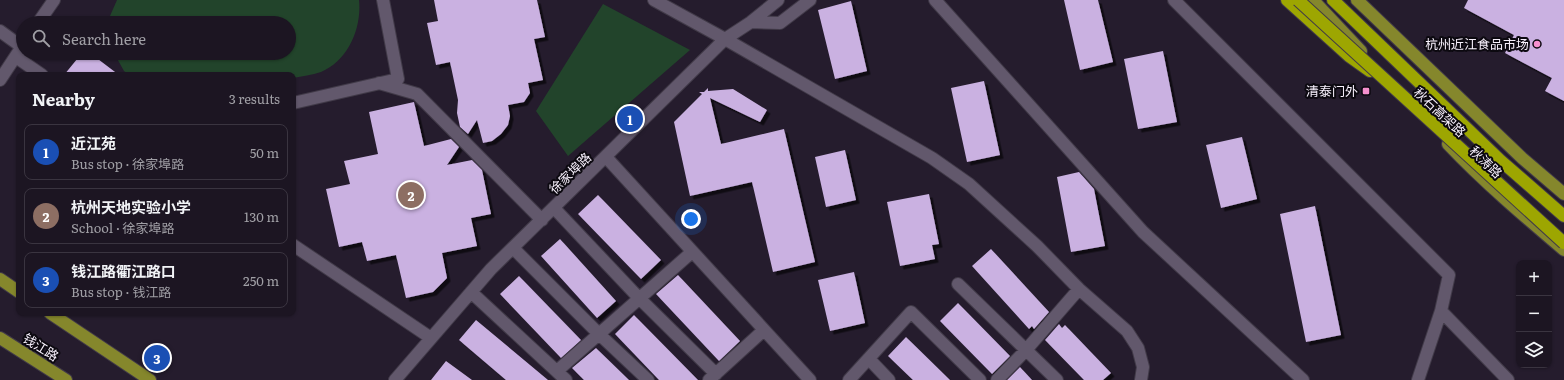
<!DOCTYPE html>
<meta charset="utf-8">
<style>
body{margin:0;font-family:Literata,"Noto Sans SC",serif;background:#251e2a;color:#f1f3f6}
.controls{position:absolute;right:12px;bottom:12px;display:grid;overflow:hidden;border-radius:8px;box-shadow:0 1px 3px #0004}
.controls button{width:36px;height:36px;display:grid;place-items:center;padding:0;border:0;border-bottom:1px solid #3a3440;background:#1c1522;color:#f1f3f6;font:20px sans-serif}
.you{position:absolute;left:691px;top:219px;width:14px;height:14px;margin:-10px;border:3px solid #fff;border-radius:50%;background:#1a73e8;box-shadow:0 0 0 6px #1a73e833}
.badge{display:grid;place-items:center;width:26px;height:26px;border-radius:50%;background:#f690cf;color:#fff;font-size:13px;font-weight:700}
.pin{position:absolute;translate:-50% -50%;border:2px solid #fff;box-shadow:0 1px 4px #0006}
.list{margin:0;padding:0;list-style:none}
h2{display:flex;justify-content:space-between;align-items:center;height:52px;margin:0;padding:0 16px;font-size:17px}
h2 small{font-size:13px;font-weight:400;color:#a09fa5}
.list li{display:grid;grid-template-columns:26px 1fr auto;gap:12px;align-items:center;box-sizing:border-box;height:56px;margin:0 8px 8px;padding:0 8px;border:1px solid #3a3440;border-radius:8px}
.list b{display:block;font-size:15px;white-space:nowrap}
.list p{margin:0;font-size:13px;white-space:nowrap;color:#a09fa5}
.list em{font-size:13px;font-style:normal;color:#a09fa5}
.icon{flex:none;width:22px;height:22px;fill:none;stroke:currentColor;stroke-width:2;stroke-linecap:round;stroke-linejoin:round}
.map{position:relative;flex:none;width:1564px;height:380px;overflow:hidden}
.search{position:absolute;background:#1c1522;box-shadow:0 1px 3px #0004;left:16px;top:16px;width:280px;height:44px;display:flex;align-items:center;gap:10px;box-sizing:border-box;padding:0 14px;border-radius:22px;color:#a09fa5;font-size:15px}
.panel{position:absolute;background:#1c1522;box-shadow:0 1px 3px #0004;left:16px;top:72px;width:280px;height:244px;border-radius:8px}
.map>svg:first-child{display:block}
.green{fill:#22442b}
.building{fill:#cab1e1;filter:url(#shadow)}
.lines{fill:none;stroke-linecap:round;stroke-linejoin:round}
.minor-casing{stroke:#413a48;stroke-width:14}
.major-casing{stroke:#413a48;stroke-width:14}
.highway-casing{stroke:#413a48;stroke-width:14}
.minor{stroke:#62586c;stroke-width:12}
.major{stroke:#85872c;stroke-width:12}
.highway{stroke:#9da601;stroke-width:12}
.highway-bridge-casing{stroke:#413a48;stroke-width:14;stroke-linecap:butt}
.highway-bridge{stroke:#9da601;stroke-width:12}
.poi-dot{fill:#f690cf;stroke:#0c0910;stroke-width:1.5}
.labels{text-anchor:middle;stroke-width:4;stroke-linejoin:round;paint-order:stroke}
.poi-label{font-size:13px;fill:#f8f1fd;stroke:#0c0910;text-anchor:end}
.street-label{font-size:13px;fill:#f8f1fd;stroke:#0c0910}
</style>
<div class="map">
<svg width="1564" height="380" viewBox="0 0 1564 380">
<defs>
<filter id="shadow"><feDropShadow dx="3.5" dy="3.5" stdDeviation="0" flood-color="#0009"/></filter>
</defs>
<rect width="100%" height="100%" fill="#251c2d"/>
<!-- green -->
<path class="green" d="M117,0H359C362,28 348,61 321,72C312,75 302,76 293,78V75H129L124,71L114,53H289V23H110V16Z
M603,4L690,50L568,156L536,111Z"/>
<!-- building -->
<path class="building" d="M434,0H537L545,37L534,39L543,80L528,83L530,93L524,102L508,105L510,116L508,125L501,134L492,141L483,143L477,120L468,134L460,127L457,113L458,100L450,62L436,65L427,23L438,21Z
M1064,0H1098L1113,62L1080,70Z
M1468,0H1564V101L1545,91L1552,78L1505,53L1514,35L1464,8Z
M851,1L867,71L835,79L818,10Z
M1163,51L1177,122L1138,129L1124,59Z
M82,53H90L119,75H64Z
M984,81L1000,155L967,162L951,88Z
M708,88V91L733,89L767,110L760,122L710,98L721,144L784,129L815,262L773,272L752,182L690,196L674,122L702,94L699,92H704Z
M414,102L424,146L451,139L459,147L447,165L472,160L482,170L491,214L471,218L477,246L442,253L447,278L433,292L406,298L396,255L367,261L362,242L339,247L326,189L350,184L344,161L378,154L369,112Z
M1242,137L1257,199L1221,208L1206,145Z
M845,150L856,200L826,207L815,157Z
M1079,172L1094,189L1105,246L1071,252L1057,177Z
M929,194L939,244L932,245L935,259L900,266L887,202Z
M598,195L661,260L641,279L578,214Z
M1315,206L1341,335L1306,342L1280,214Z
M560,239L616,301L597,318L541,256Z
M991,249L1049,312L1034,329L1032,326L1029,329L972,266Z
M854,272L865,323L830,331L818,280Z
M678,275L740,341L719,361L656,294Z
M519,276L581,340L561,358L500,294Z
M958,303L1010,356L992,374L940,321Z
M634,315L698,380H659L615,334Z
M476,320L548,380H506L459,340Z
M1059,324L1062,328L1065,325L1111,373L1103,380H1084L1045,340Z
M906,337L950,380H913L888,356Z
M596,348L629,380H584L572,368Z
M446,361L472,380H431Z
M1020,367L1032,380H1007Z"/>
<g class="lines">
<defs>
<path id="minor" d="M654,0L725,39L932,158L969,184L1037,246L1079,289L1127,331L1138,348L1143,367L1141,380
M935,0L1143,232L1303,380
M1174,0L1449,275L1441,311L1508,380
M751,22L780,23L810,0
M38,23L54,0
M0,31L22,47
M16,57L42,75
M0,80L23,45
M379,83L417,94L542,220
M293,103L398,79L383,0
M606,157L810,380
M554,208L639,298L716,374
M293,245L431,338
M513,248L599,334L648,380
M958,284L1057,380
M471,292L566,380
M869,359L889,380
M557,371L692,252
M395,380L491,269L725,39L751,22L778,0
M709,380L764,330
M849,380L911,312L980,380
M997,380L1026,350L1079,289
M1418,380L1441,311"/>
<path id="major" d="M1313,0L1361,51
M1357,0L1522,158L1564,194
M1448,144C1484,182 1524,216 1564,250
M0,279L19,292
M50,313L150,380
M0,338L66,380"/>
<path id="highway" d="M1287,0L1349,56L1370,71
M1333,0L1501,161L1564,216"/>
</defs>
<!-- minor casing -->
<use href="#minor" class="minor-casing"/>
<!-- major casing -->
<use href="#major" class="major-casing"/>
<!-- highway casing -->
<use href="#highway" class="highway-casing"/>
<!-- minor -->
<use href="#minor" class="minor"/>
<!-- major -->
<use href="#major" class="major"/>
<!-- highway -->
<use href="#highway" class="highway"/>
<defs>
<path id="highway-bridge" d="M1298,0L1564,243"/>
</defs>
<!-- highway-bridge casing -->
<use href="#highway-bridge" class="highway-bridge-casing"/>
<!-- highway-bridge -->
<use href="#highway-bridge" class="highway-bridge"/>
</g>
<!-- markers -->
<g class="poi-dot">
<circle cx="1537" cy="44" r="4"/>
<rect x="1362" y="87" width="8" height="8" rx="2"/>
</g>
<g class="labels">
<!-- poi labels -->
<g class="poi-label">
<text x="1529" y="49">杭州近江食品市场</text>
<text x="1358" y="96">清泰门外</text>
</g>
<!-- street labels -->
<g class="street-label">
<text transform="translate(1440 112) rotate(43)" y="5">秋石高架路</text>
<text transform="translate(1486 162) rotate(44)" y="5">秋涛路</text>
<text transform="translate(570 173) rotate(-44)" y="5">徐家埠路</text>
<text transform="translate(41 347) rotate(32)" y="5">钱江路</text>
</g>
</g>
</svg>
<div class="controls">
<button>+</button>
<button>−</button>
<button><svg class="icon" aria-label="layers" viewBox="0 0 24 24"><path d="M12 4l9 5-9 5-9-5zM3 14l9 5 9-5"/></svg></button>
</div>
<div class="you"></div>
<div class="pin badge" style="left:630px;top:119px;background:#1a4fb4">1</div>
<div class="pin badge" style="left:411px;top:195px;background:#8d6e63">2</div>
<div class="pin badge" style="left:157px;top:358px;background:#1a4fb4">3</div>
<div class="search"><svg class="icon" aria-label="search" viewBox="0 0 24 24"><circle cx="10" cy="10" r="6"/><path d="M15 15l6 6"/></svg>Search here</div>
<section class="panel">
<h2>Nearby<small>3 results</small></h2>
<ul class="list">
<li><span class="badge" style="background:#1a4fb4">1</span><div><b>近江苑</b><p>Bus stop · 徐家埠路</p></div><em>50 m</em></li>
<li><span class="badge" style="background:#8d6e63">2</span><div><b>杭州天地实验小学</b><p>School · 徐家埠路</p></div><em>130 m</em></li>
<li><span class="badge" style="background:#1a4fb4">3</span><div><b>钱江路衢江路口</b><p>Bus stop · 钱江路</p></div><em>250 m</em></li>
</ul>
</section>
</div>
